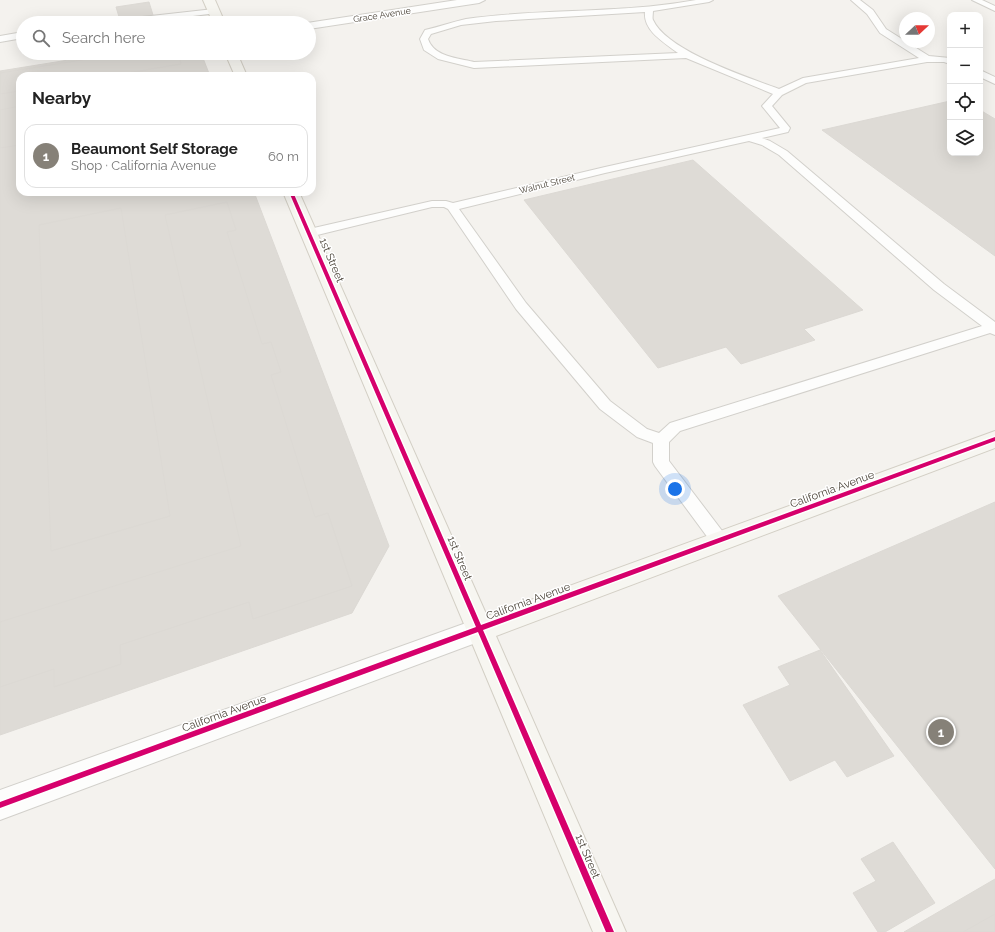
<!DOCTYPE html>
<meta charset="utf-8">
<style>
body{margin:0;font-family:Raleway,sans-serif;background:#f2f2f2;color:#222}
.controls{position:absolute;right:12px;top:12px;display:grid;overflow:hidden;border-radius:8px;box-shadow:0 4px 16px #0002}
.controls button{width:36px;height:36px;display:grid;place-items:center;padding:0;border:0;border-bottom:1px solid #e0e0e0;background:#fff;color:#222;font:20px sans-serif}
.compass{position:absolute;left:899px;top:12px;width:36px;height:36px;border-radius:50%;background:#fff;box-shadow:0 4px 16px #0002;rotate:68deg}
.you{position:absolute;left:675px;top:489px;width:14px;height:14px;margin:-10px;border:3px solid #fff;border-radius:50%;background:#1a73e8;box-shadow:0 0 0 6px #1a73e833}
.badge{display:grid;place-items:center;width:26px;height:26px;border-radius:50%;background:#868178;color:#fff;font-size:13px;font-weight:700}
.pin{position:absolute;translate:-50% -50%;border:2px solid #fff;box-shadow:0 1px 4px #0006}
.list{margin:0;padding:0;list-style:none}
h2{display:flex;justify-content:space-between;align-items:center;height:52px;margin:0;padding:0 16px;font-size:17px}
h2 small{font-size:13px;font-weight:400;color:#767676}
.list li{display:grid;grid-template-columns:26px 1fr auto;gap:12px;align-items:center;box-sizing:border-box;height:64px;margin:0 8px 8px;padding:0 8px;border:1px solid #e0e0e0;border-radius:12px}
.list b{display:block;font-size:15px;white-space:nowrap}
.list p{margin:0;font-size:13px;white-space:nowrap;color:#767676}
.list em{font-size:13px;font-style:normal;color:#767676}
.icon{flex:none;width:22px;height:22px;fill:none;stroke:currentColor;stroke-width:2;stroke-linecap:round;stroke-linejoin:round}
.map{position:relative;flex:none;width:995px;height:932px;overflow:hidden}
.search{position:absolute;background:#fff;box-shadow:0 4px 16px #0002;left:16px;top:16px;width:300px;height:44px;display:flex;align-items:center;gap:10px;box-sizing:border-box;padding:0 14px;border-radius:22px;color:#767676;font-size:15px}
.panel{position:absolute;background:#fff;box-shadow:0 4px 16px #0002;left:16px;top:72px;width:300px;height:124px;border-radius:12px}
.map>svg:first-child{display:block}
.building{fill:#dedbd6;stroke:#dcd9d4}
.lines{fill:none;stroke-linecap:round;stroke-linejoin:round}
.lane-casing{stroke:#d2d0cb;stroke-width:2}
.street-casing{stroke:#d2d0cb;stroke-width:2}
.secondary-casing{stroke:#d3cfc5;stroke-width:2}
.lane{fill:#fdfdfc;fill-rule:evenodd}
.street{fill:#fdfdfc;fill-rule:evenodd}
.secondary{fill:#f7f6f1;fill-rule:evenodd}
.cycleway-casing{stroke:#fff;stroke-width:3}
.cycleway{fill:#d6006c;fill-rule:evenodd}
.labels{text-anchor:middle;stroke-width:3;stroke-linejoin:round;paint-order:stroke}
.far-street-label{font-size:9px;fill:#4b4439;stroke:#fff}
.street-label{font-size:11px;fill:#4b4439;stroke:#fff}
</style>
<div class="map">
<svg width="995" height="932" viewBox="0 0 995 932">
<rect width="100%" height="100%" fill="#f4f2ee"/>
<!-- building -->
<path class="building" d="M149,2L153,15L120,20L116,7Z
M112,53H201L210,76H20V192H254L389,546L352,613L0,735V71Z
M126,53H138L139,56L156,53H178L181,64L110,76H20V91L0,94V73Z
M950,101V153H980V110L995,119V256L822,130Z
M20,106V145L0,148V110Z
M693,160L863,310L804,329L815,340L741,364L726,347L658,368L524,200Z
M227,202L236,230L227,232L262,344L271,342L281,372L271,375L315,517L328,513L352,586L253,619L249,602L120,645L121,664L54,687V669L0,687V622L241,546L165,215Z
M121,208L170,516L51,551L39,225Z
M995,502V869L778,596Z
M820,650L894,756L847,777L835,760L790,781L743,705L790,685L778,667Z
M893,842L935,903L885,932H878L853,893L876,881L861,859Z
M995,879V932H904Z
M995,914V932H963Z"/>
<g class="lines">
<defs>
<path id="lane" d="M696,0H713L709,2L653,11C653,14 652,18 653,20C667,51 747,77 779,89L803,78L919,58L880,33L867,14L851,0H860L873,10L886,29L929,56L950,58V64L944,62H927L806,83L782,95L772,106L790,128L788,132L762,138L770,141L787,151L944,284L995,322V335L990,333L680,431L669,442V461L726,536L729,541L726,546L720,548L714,546L655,466L653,462V443L637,437L600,409L516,309L448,209L444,207H432L309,237L305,236L303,233L305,230L432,201H446L453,203L605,167L780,128L762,106L773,94L686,58L474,68L438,59L424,50L420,39L425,30C439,27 452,22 466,19C542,8 620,14 696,0ZM645,12C643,31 665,43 678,53L474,62C458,58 434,57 428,39L431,34L461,25L496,21ZM749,141L762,145L779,155L934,290L982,326L670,423L659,433L647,429L610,401L526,303L459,209L605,173Z
M972,0H982L995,6V11Z
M214,9L218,11L217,13L136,23H111L115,20Z
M23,32V38L0,42V36Z
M980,70L995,77V84L980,77Z"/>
<path id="street" d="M457,0H485L479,3L309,29V23H307Z
M480,618L489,622L493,630L489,638L0,820V790Z"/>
<path id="secondary" d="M203,0H215L225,23H213Z
M225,53H237L247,76H235Z
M283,192H299L487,616L995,431V448L496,636L626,932H593Z"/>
</defs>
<!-- lane casing -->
<use href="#lane" class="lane-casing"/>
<!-- street casing -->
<use href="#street" class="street-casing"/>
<!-- secondary casing -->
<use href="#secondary" class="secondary-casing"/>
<!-- lane -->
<use href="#lane" class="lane"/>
<!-- street -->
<use href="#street" class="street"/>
<!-- secondary -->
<use href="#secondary" class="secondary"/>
<defs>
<path id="cycleway" d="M289,192H293L481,625L995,437V441L483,630L614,932H606L478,632L0,808V802L476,627Z"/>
</defs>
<!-- cycleway casing -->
<use href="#cycleway" class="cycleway-casing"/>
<!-- cycleway -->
<use href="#cycleway" class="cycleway"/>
</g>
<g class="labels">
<!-- far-street labels -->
<g class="far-street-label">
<text transform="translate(382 15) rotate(-9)" y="3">Grace Avenue</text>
<text transform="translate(547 184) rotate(-14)" y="3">Walnut Street</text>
</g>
<!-- street labels -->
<g class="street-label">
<text transform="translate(332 260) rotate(67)" y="4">1st Street</text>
<text transform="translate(832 489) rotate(-20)" y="4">California Avenue</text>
<text transform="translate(460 558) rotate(67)" y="4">1st Street</text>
<text transform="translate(528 601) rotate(-20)" y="4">California Avenue</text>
<text transform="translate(224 713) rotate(-20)" y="4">California Avenue</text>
<text transform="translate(588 856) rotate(67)" y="4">1st Street</text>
</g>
</g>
</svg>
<div class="controls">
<button>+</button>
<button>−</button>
<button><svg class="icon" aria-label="locate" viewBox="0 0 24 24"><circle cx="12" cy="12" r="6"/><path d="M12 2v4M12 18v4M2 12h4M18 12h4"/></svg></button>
<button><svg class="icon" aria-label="layers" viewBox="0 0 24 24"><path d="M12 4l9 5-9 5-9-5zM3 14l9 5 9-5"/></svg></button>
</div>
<svg class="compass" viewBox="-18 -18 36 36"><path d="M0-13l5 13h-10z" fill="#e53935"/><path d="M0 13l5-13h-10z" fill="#767676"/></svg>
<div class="you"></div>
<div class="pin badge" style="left:941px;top:732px">1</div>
<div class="search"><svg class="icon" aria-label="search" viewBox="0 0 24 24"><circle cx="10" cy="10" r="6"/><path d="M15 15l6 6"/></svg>Search here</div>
<section class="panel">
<h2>Nearby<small></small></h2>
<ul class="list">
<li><span class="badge">1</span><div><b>Beaumont Self Storage</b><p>Shop · California Avenue</p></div><em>60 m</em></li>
</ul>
</section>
</div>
